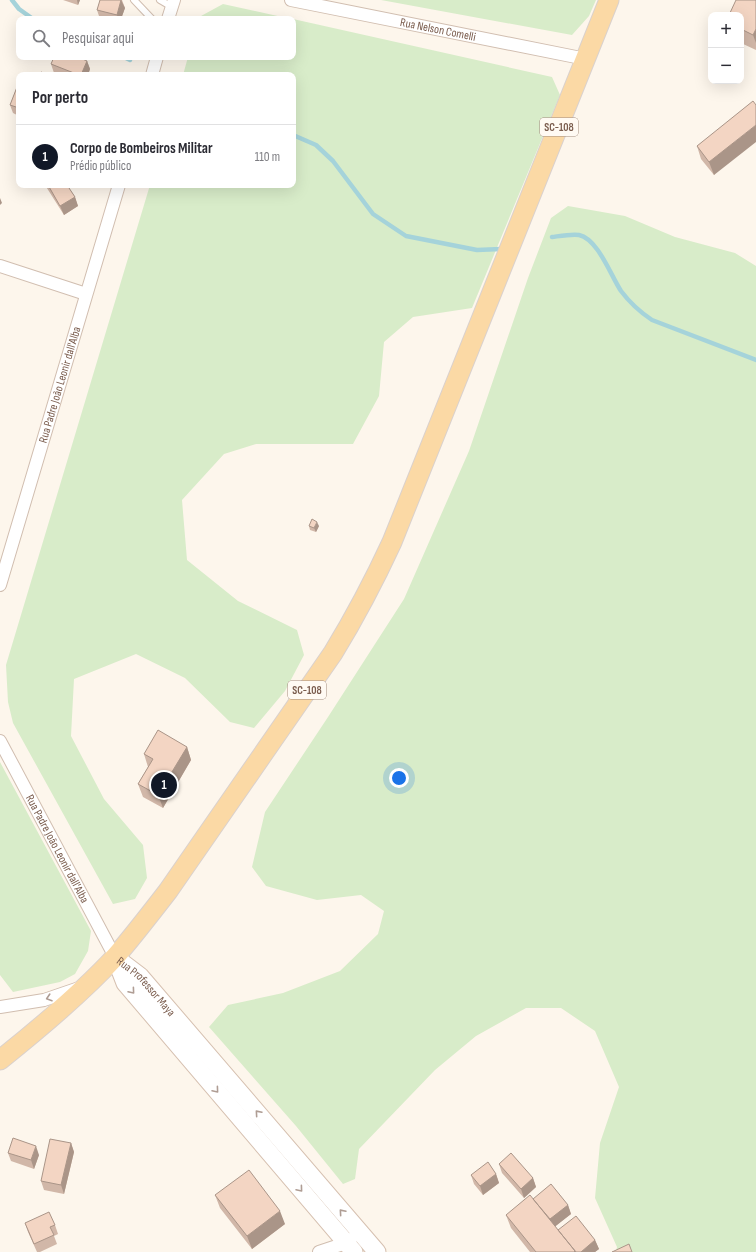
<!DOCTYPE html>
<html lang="pt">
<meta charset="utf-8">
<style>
body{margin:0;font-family:"Sofia Sans Condensed",sans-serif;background:#f2f2f3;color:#2b2b33}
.controls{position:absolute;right:12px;top:12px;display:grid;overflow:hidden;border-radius:8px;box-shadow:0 4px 16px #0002}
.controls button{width:36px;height:36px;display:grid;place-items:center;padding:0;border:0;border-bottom:1px solid #e1e1e2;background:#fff;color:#2b2b33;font:20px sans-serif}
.you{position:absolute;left:399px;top:778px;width:14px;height:14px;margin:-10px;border:3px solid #fff;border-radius:50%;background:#1a73e8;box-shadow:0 0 0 6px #1a73e833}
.badge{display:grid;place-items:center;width:26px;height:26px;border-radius:50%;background:#111827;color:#fff;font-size:13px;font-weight:700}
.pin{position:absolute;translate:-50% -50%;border:2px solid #fff;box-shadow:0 1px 4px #0006}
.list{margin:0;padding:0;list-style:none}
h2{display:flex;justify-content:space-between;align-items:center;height:52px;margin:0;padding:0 16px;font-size:17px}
h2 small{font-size:13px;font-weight:400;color:#7c7c81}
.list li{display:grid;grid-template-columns:26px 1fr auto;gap:12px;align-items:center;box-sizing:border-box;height:64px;padding:0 16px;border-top:1px solid #e1e1e2}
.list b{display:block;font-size:15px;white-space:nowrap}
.list p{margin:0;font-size:13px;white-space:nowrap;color:#7c7c81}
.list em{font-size:13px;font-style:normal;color:#7c7c81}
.icon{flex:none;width:22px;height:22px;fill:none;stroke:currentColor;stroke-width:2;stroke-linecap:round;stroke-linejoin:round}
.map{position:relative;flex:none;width:756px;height:1252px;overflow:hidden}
.search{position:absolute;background:#fff;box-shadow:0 4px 16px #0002;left:16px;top:16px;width:280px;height:44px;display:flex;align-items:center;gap:10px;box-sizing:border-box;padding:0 14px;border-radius:8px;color:#7c7c81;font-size:15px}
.panel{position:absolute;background:#fff;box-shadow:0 4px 16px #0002;left:16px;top:72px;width:280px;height:116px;border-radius:8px}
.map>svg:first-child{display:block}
.green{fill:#d8ecc9}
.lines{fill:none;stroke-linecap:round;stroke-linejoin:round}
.stream{stroke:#a5d3da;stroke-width:4.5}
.lane-casing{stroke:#d1beb0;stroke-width:8}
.street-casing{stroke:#d1beb0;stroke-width:14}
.secondary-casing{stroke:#d6c0b0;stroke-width:19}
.primary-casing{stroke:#dad1cd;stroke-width:21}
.lane{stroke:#fff;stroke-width:6}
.street{stroke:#fff;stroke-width:12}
.secondary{stroke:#fff;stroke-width:17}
.primary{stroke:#fbd9a5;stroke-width:19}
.wall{fill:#d1b7a8}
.shaded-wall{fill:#aa9588}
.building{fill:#f3d5c3;stroke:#aa9588}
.oneway{stroke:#af9d94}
.labels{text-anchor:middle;stroke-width:3;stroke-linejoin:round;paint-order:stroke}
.shield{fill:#fffaf3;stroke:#a28b7f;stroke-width:1}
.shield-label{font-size:11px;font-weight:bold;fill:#7a5c4d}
.street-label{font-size:12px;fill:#7a5c4d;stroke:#fffaf3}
</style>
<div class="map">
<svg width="756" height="1252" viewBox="0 0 756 1252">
<rect width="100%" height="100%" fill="#fdf6ec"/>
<!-- green -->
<path class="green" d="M381,0H596L589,16L572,35Z
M223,4L291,19H200L201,16Z
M293,19L552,77L560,95L472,308L413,317L384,342L379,396L353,444H256L224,454L182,500L187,560L238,601L297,630L304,655L285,691L254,728L230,722L185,678L136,654L74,679L71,736L104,799L143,845L147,878L135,899L113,904L13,723L8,702L6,665L150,185H293V75H183L188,57H293Z
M568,206L625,216L675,237L735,253L756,266V1252H616L617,1247L595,1198L600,1143L619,1087L595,1031L561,1008H526L476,1036L435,1070L359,1149L355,1179L343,1184L296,1126L209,1027L228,1005L283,993L340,971L378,934L384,911L361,895L317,900L266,886L252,867L265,812L328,717L404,599L469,451L528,278L551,218Z
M0,762L91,931L88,951L75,974L60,982L13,992L0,975Z"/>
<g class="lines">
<!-- stream -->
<path class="stream" d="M12,0L19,9L33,19
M124,57L130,60
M293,135L316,145L333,161L373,214L406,236L477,250L501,249
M552,237C560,236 571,234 579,235C598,239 611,276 621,291C630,303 640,312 652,320L756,360"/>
<defs>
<path id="lane" d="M134,0L152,19
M160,0L172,7"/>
<g id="street">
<path id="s1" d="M291,0L586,59"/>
<path d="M168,19L174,0"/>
<path d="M152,75L157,57"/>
<path d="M0,266L86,294"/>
<path id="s2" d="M0,585L119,185"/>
<path id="s3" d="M0,741L115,957"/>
<path d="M0,1007L44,1000L79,988"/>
<path d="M319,1252L346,1243L351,1239"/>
</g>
<g id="secondary">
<path id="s4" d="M115,957L140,976L377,1252"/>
<path d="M115,957L125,983L354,1252"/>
</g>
<path id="primary" d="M0,1060C40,1028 81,994 116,956C134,935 151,913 168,891L333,653C355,617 374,581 392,542L609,0"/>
</defs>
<!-- lane casing -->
<use href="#lane" class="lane-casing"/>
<!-- street casing -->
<use href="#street" class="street-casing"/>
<!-- secondary casing -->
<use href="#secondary" class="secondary-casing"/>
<!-- primary casing -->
<use href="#primary" class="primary-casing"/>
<!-- lane -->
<use href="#lane" class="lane"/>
<!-- street -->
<use href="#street" class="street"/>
<!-- secondary -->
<use href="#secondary" class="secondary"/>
<!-- primary -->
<use href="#primary" class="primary"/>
</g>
<!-- wall -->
<path class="wall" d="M63,0H80L78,5Z
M100,0H122L125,8L121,19H100L97,10Z
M756,0V50L741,43V15Z
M87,61L90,69L88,75H59L54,73L51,64Z
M19,82V116L13,113L10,105Z
M756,105L714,175L701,159L697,146Z
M45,185H67L75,197L78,206L64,215Z
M309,526H319L316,532L310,530Z
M187,747L191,760L163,808L143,797L138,784L148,767L144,754Z
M71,1143L74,1152L64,1194L44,1190L41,1181Z
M8,1153L39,1155L34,1169L11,1161Z
M499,1164L533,1178L536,1187L524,1198L502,1173Z
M496,1174L499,1183L483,1195L474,1184L471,1175Z
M215,1195L285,1224L252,1249L220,1208Z
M568,1205L571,1214L555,1226L558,1230L595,1240L599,1249L595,1252H530L511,1228L506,1215Z
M25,1223L55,1225L58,1234L54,1236L57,1244L40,1252H37L28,1232Z"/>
<!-- shaded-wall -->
<path class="shaded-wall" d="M77,0H80L78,5Z
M121,0L125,8L121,19H118L117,15Z
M756,29V43L753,35Z
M87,61L90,69L88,75H81Z
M756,125V142L714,175L709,162Z
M75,197L78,206L64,215L60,206Z
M0,198L2,203L0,205Z
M317,522L319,526L316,532L314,528Z
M187,747L191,760L163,808L158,795Z
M71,1143L74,1152L64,1194L61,1185Z
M36,1146L39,1155L34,1169L31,1160Z
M496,1174L499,1183L483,1195L480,1186Z
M533,1178L536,1187L524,1198L521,1189Z
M568,1205L571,1214L552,1229L548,1220Z
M280,1211L285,1224L252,1249L247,1236Z
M595,1240L599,1249L595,1252H581Z"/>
<!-- building -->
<path class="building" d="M100,0H121L117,15L97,10Z
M736,0H756V29L753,35L741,29V15H729Z
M54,57H78L87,61L81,75H79L51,64Z
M41,72L50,75H40Z
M19,82V108L10,105Z
M753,101L756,105V125L709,162L697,146Z
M48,185H67L75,197L60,206Z
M312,519L317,522L314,528L309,526Z
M158,730L187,747L158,795L138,784L153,759L144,754Z
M13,1138L36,1146L31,1160L8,1153Z
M50,1139L71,1143L61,1185L41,1181Z
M511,1153L533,1178L521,1189L499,1164Z
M488,1162L496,1174L480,1186L471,1175Z
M249,1170L280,1211L247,1236L215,1195Z
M551,1184L568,1205L550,1219L533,1199Z
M530,1195L575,1251L574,1252H536L506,1215Z
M49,1212L55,1225L50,1227L54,1235L34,1244L25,1223Z
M576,1216L595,1240L581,1252H576L558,1230Z
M629,1244L632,1252H612Z"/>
<!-- one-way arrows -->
<defs><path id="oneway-chevron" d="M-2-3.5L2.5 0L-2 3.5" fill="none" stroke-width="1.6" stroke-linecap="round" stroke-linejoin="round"/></defs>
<g class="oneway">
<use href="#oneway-chevron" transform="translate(132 991) rotate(50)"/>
<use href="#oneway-chevron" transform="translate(49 998) rotate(162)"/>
<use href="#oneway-chevron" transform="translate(216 1090) rotate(50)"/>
<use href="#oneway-chevron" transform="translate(258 1113) rotate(-131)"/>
<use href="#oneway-chevron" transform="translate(300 1189) rotate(50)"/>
<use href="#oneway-chevron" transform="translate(342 1212) rotate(-131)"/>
</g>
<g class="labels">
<!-- shield labels -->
<g class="shield">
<rect x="540" y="118" width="38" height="18" rx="3"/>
<rect x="288" y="681" width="38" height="18" rx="3"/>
</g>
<g class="shield-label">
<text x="559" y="131">SC-108</text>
<text x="307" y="694">SC-108</text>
</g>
<!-- street labels -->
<g class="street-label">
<text dy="4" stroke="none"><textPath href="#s1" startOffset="150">Rua Nelson Comelli</textPath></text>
<text dy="4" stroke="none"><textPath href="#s2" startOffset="209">Rua Padre João Leonir dall'Alba</textPath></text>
<text dy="4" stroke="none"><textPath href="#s3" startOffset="122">Rua Padre João Leonir dall'Alba</textPath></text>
<text dy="4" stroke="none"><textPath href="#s4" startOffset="43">Rua Professor Maya</textPath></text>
</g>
</g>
</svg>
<div class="controls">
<button>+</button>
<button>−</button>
</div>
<div class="you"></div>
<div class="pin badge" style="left:164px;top:785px">1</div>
<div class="search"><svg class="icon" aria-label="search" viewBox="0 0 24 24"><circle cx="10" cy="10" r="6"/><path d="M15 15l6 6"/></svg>Pesquisar aqui</div>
<section class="panel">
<h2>Por perto<small></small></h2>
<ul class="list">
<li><span class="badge">1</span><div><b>Corpo de Bombeiros Militar</b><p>Prédio público</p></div><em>110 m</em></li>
</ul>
</section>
</div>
